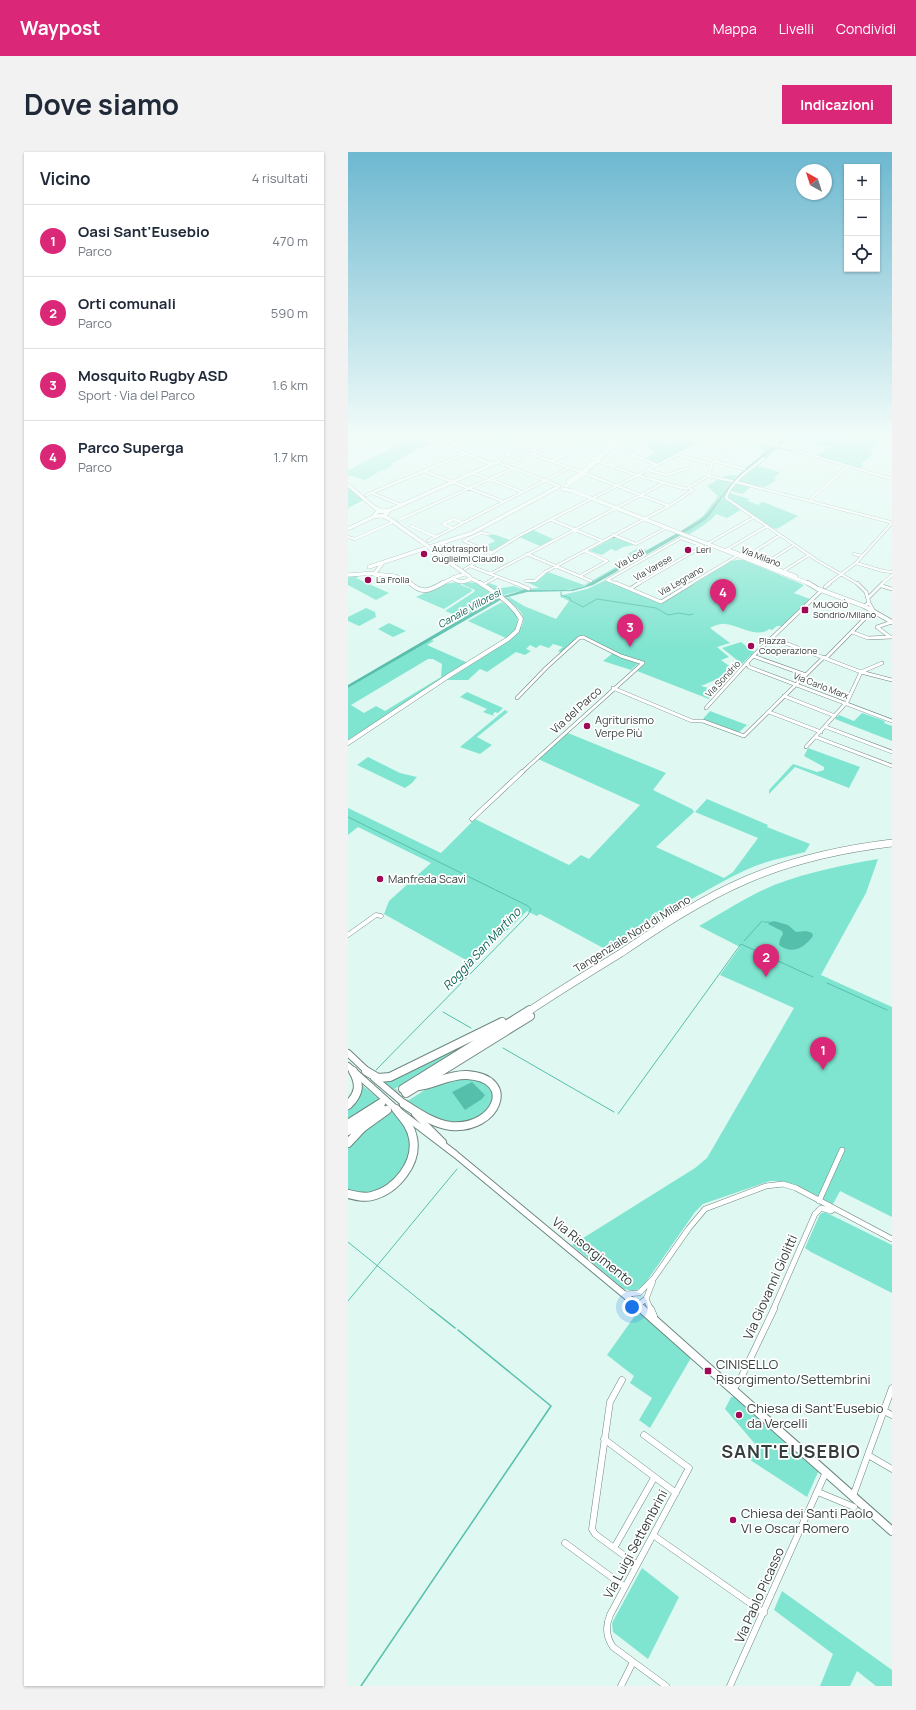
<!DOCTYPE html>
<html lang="it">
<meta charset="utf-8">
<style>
body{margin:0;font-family:Manrope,sans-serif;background:#f2f2f3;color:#1f2937}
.controls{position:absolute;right:12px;top:12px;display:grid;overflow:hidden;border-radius:0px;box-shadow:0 1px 3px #0004}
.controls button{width:36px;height:36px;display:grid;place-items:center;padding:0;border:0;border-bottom:1px solid #e0e1e3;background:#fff;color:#1f2937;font:20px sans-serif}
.compass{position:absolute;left:448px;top:12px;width:36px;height:36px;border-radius:50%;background:#fff;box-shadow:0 1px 3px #0004;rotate:321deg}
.you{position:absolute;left:284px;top:1155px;width:14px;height:14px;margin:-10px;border:3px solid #fff;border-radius:50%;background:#1a73e8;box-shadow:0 0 0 6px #1a73e833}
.badge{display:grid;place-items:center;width:26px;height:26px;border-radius:50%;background:#db2777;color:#fff;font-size:13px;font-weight:700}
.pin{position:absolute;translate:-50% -33px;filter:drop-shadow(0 1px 2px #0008)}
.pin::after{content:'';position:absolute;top:21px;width:14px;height:12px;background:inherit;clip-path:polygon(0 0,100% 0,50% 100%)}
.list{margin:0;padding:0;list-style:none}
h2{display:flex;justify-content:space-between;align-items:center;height:52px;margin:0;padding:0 16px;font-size:17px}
h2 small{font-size:13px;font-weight:400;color:#747a83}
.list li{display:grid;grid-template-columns:26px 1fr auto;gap:12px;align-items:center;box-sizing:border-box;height:72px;padding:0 16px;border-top:1px solid #e0e1e3}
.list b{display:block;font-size:15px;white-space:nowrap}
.list p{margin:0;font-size:13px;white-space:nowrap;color:#747a83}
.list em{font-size:13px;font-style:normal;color:#747a83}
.icon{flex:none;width:22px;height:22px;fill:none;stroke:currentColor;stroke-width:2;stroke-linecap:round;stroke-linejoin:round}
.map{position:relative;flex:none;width:544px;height:1534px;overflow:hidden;border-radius:0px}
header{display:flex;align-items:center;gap:24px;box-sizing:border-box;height:56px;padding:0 20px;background:#db2777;color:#fff}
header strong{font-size:19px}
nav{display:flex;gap:22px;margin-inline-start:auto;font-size:14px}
.intro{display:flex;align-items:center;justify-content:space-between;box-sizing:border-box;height:96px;padding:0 24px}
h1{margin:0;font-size:28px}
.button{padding:10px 18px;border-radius:0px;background:#db2777;color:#fff;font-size:14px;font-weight:700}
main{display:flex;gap:24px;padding:0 24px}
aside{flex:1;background:#fff;border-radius:0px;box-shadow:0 1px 3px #0004}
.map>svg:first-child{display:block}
.green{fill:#80e5d0;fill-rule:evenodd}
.water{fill:#56bfab}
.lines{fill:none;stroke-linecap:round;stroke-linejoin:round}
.stream-far1{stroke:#56bfab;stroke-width:1}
.stream{stroke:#56bfab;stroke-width:1.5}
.highway-tunnel{stroke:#bdd4ce;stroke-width:8;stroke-dasharray:8 4.5;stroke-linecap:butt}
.street-far4-casing{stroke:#6e8680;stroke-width:3}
.street-far3-casing{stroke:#6e8680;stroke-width:4}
.street-far2-casing{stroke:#6e8680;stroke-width:5}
.street-far1-casing{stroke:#6e8680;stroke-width:6}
.street-casing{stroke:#6e8680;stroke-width:7}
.secondary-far3-casing{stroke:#6e8680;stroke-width:4}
.secondary-far2-casing{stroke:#6e8680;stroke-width:5}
.secondary-far1-casing{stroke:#6e8680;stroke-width:8}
.secondary-casing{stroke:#6e8680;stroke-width:10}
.primary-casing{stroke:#6e8680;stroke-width:4}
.highway-far1-casing{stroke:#6e8680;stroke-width:8}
.highway-casing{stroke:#6e8680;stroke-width:10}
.street-far4{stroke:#fff;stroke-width:2.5}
.street-far3{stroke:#fff;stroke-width:3}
.street-far2{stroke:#fff;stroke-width:4}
.street-far1{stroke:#fff;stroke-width:5}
.street{stroke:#fff;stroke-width:6}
.secondary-far3{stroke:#fff;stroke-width:3.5}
.secondary-far2{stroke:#fff;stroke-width:4}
.secondary-far1{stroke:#fff;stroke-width:6}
.secondary{stroke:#fff;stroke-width:8}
.primary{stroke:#fff;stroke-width:3.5}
.highway-far1{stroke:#fff;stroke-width:7}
.highway{stroke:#fff;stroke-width:8}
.secondary-bridge-casing{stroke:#6e8680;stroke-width:4;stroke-linecap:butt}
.secondary-bridge{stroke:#fff;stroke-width:3.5}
.poi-dot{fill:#9e0a55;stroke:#fff;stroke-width:1.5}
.labels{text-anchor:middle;stroke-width:3.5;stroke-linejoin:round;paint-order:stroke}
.far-poi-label{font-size:9px;fill:#343e3c;stroke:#fff;text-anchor:start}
.far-street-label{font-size:9px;fill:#343e3c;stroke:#fff}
.far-water-label{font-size:10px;font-style:italic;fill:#0c6457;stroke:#fff}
.street-label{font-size:11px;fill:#343e3c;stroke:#fff}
.poi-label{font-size:11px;fill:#343e3c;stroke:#fff;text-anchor:start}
.water-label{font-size:12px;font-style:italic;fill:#0c6457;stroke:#fff}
.near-street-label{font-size:13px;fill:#343e3c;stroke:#fff}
.near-poi-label{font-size:13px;fill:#343e3c;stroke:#fff;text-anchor:start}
.near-district-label{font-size:18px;font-weight:bold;letter-spacing:1px;fill:#343e3c;stroke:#fff}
</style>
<header>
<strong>Waypost</strong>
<nav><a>Mappa</a><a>Livelli</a><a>Condividi</a></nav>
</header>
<div class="intro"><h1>Dove siamo</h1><a class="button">Indicazioni</a></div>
<main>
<aside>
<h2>Vicino<small>4 risultati</small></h2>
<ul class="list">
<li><span class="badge">1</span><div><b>Oasi Sant'Eusebio</b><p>Parco</p></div><em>470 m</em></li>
<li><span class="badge">2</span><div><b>Orti comunali</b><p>Parco</p></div><em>590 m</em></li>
<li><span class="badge">3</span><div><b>Mosquito Rugby ASD</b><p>Sport · Via del Parco</p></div><em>1.6 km</em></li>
<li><span class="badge">4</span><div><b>Parco Superga</b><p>Parco</p></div><em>1.7 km</em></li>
</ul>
</aside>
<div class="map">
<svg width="544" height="1534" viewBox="0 0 544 1534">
<rect width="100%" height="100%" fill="#dff9f2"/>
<!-- green -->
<path class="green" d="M452,282H471L517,288L530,286L544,282V289C534,287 528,293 522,300L526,301L513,312L515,314L512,316L513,317L469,304L480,295L442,286L433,293H431L442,285Z
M61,285L82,291L43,312L45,313L37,318H34L17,328L0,323V319L3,317L53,291V290Z
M337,286L351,291L310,312L297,306L308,300L297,294L306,287L324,292Z
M416,291L426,294C412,305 396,316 384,329C368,347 357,373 332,380L355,364L370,344L359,334C369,329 376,320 389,324L418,299L410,296Z
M429,294L452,301L429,297L410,314L432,320L426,326L428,328C419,335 414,337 403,334L395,342L383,339L381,341L402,347L399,349L410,353L414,350L418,351L450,364L429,377L425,376L378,347L393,358L379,366L368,362C361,371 350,377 340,383L336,382L363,362L376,343L392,324Z
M0,335L16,348L0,356Z
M185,378L205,387L192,394L171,385Z
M145,382L162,388L144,399L135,395L147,389L140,384Z
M328,382H329L242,431C214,446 183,432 154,444L137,433L141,431L154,436L166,434L174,437L191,436L179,430L188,429L200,420L236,433L284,406L278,403L292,395L299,398Z
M266,385L286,393L275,395L268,399L263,397L254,403L241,399Z
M389,408H395L456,433L446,441L462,447L434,474H429L424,478L421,477C409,487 391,473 377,472C372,471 366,474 362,476L382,491L369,495L381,505L373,508L388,519L353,534L369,538L361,547L289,519L297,512L274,503L235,483L214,501L210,499L215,495L205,492L201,496L192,493L188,496L182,493L178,497L183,499L177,503L168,500L139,520L132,517L120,528H99L163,487C183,469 177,460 157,447L161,445L176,454L208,467L221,449L211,444L239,437L258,428L314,451L383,409Z
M13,423L8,426L41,441L28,448L0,433V425Z
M110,430L115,434L123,437L124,439L96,457L68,445L96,432Z
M119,430L128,431L148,444L133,447V451L138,452L115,466L97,459L126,440L127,438L115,433V431Z
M154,450C170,460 178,474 158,486L120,469Z
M18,456L27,460L28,465L11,474L0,469V465Z
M41,471L58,479L45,485L30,477Z
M83,488L86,489L79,493L120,511L0,588V536ZM80,507H85L94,512L93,525L37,559L28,554L16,561L3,553Z
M393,490L406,500L394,512L374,496Z
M265,501L291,511L283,518L255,509Z
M119,540L155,556L150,561L147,560L145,562L146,564L135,560L139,557L112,545Z
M157,558L160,560L129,585L144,593L132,602L112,595Z
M362,559L399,573L390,581L354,568Z
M514,561L537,569L536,571L544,574V589L487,567L491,563L506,569Z
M220,581L318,621L305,638L344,657L346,660L308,695L376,726L385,720L410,686L347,660L359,647L420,673L419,675L462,692L457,700C438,705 418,709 400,717C376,728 352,742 329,756L326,755L257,797L192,762L189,764L179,759L125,812L36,762L41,749L83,711L10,675L0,683V656L93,701L127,667L221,713L233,703L241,707L292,653L190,607L217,582Z
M460,596L512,615L501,636L447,615L421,642V638L445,612L469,620L476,618V615L456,604Z
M20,605L52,621L69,625L64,631L57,636L9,613Z
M530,707L518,741L473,823L544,855V1065L492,1039L485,1052C465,1042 445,1028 422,1029L355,1052L347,1060L296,1133L287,1139L276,1137L224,1093L347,1016L359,1006L446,856L372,823L392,795L351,774C375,760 400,744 426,733C460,720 495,713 530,707Z
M141,879L45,938L33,929Z
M104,926L132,928L146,937V954L120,972L92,969L58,950L83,934Z
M14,933L31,947L0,967V955Z
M44,959L59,975L64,999L48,1028L22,1043L0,1039V994L18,976Z
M477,1060L544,1093V1141L463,1100L457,1096L472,1062Z
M291,1158L343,1206L302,1276L291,1268L304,1246L282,1231L286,1224L259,1203Z
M383,1245H389L410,1264V1266L471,1318L459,1345L399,1306L408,1293L377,1257Z
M294,1416L331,1445L300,1507L265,1480L264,1471Z
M434,1439L544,1518V1534H528L509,1519L502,1534H472L485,1502L426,1458Z"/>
<!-- water -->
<path class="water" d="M452,282L438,287L392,324L376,343L363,362L356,369L340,379L245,433L225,439L179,440L156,446L0,536V533L149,446L176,438H222L237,434L251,426L352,368C365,357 373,342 384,330C399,313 418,300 436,286L443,283Z
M426,769L440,773L448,780L458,779L464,781L465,784C456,796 445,803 431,793L432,787L435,782L434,779L420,772L422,770Z
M124,930L137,943L134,947L117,958L104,940Z"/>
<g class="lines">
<!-- stream-far1 -->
<path class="stream-far1" d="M213,440V443L222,446V448L235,455L249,447L308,456L320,463L331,461L342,463L345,462
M0,665L180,754L183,757L180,763L28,918
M416,770H421
M396,789L414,769
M479,831L539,858
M95,860L123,876
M155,896L266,960
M270,962L393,792L465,825
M0,1090L84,1158
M0,1149L109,1017"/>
<!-- stream -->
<path class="stream" d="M83,1157L107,1176
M13,1534L203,1254L110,1178"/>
<!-- highway-tunnel -->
<path class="highway-tunnel" d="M33,951L55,937"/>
<defs>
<path id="street-far4" d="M9,282L20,285
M190,282L206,285L211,282
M220,282L240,287L247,285L263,293
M392,282L544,327
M206,285L204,286L205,288L247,307
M94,292L119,282
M265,294L309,313
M366,294L384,282
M0,296L26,282
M169,297L233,320
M169,297L163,290L170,282
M159,302L174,308
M185,302L212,291
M330,303L363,312
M416,306C402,318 384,328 378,346L470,409L510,432
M203,309L228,298
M249,309L285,322L338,337L360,324L365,310L382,298L328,282
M366,309L396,317
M149,310L211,334
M149,310L163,299L205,282
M262,314L287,303
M300,318L318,323L341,316
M76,319L154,349
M125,321L172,339
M236,321L321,354
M360,324L384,329
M221,330L220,329L233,320L275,282
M388,330L542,370
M24,341L53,353
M18,343L117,302
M465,350L463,348L465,345L500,314
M51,368L166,316
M204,368L254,389
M63,374L88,385
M104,376L95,372L106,367L115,371
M140,382L133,381L116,389L144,401
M265,383L288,392L318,376
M0,385L7,387L43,371
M80,389L221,316
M359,392L406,365
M379,397L448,424
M378,398L419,374
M237,399L259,409
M179,402L243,429
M506,402L514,404
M398,405L432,383
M508,411L535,419L544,420
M416,412L446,393
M122,414L169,432
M117,417L173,383L354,290
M434,420L461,403
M142,422L316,331
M232,424L259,409
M259,428L333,386L355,394L290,432
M259,428L270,432
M178,429H187L197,420L321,354L345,338L341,336
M136,432L149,425
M342,432L389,404
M480,432L508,411L543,372
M534,432L544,423"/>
<path id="street-far3" d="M167,431L181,437
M268,431L313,450L344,431
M509,431L518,440L521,451L516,454
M534,434L544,437
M477,435L482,431
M282,437L291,431
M520,446L535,431
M529,475L542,485
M529,475L544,470
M504,480L520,486L544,485
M424,486L513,520L544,528
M405,504L458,523
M478,506L525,458L521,451
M399,511L401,515L544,569
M265,536L344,569H355L396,584L476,505
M436,544L487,564
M169,546L198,516L231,486L235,485L273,504L295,511
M358,556L407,502L474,438
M421,560L473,580
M478,575L544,600
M468,585L544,614
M458,595L499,550L513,520L534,511
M173,621L295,511"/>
<path id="street-far2" d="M124,667L174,620
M0,783L28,763L33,764"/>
<path id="street-far1" d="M471,1049L494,998
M277,1142L291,1141L306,1126L341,1076L357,1057L418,1034L435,1032L448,1036L544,1087
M298,1147L303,1158
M290,1153L298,1147L305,1129
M425,1158L467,1062L473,1056L483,1059L486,1057"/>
<path id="street" d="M303,1157L306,1164
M274,1228L262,1250L244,1377L247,1382L289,1413
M386,1236L392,1228L426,1157
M536,1259L544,1263
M296,1283L341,1316L262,1463C257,1475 258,1485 265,1495L318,1534
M256,1287L328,1341
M520,1303L544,1317
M470,1340L506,1355
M505,1344L544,1236
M305,1383L416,1461
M217,1391L277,1435
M266,1396L306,1326
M273,1534L285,1510
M382,1534L478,1320"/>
<path id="secondary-far3" d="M53,282L94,292L143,312
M0,333L27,356L33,358
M215,337L225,339L462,432
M34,364L40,366L74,390
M25,365L29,360L42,358L149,310
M0,377L25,365L37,363L42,358
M88,401L122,425L121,428C115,430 110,431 105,426L116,422
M25,422L47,424L63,432
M122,426L134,432
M93,432L105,426"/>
<path id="secondary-far2" d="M62,431C75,443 82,438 95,431
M460,431L470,437L516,454L544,470
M0,591L102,523L160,487L169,479L173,467C164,451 148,441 132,431"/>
<path id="secondary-far1" d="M0,901L20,920
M0,914L48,957L107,1002L295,1158
M26,926L58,953
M67,962L95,990"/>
<path id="secondary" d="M294,1157L544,1379"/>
<path id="primary" d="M218,334L236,321L278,282
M21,415L124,381L210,335
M0,423L27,421L34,412"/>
<path id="highway-far1" d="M181,859C211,839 242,820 273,801C313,774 354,747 398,728C444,708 494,697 544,691"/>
<path id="highway" d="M18,919L30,926L42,925L154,870
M55,937L182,858
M58,941L182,864
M56,952C70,961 86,972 103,974C149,978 170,926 119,923C102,922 87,932 71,934
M0,953C11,942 13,933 5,919
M0,972L33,951
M0,979L34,957
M0,991L14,976L39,958
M0,1042C8,1044 16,1046 24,1044C48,1038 70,1011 65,986C63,974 55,966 48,957"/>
</defs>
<!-- street-far4 casing -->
<use href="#street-far4" class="street-far4-casing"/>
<!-- street-far3 casing -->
<use href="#street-far3" class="street-far3-casing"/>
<!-- street-far2 casing -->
<use href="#street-far2" class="street-far2-casing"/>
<!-- street-far1 casing -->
<use href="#street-far1" class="street-far1-casing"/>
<!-- street casing -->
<use href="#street" class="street-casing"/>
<!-- secondary-far3 casing -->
<use href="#secondary-far3" class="secondary-far3-casing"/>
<!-- secondary-far2 casing -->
<use href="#secondary-far2" class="secondary-far2-casing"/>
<!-- secondary-far1 casing -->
<use href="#secondary-far1" class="secondary-far1-casing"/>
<!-- secondary casing -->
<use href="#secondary" class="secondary-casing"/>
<!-- primary casing -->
<use href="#primary" class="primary-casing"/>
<!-- highway-far1 casing -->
<use href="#highway-far1" class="highway-far1-casing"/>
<!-- highway casing -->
<use href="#highway" class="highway-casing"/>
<!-- street-far4 -->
<use href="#street-far4" class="street-far4"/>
<!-- street-far3 -->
<use href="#street-far3" class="street-far3"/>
<!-- street-far2 -->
<use href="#street-far2" class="street-far2"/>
<!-- street-far1 -->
<use href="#street-far1" class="street-far1"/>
<!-- street -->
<use href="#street" class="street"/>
<!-- secondary-far3 -->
<use href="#secondary-far3" class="secondary-far3"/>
<!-- secondary-far2 -->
<use href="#secondary-far2" class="secondary-far2"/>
<!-- secondary-far1 -->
<use href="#secondary-far1" class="secondary-far1"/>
<!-- secondary -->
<use href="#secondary" class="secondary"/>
<!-- primary -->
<use href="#primary" class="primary"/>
<!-- highway-far1 -->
<use href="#highway-far1" class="highway-far1"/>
<!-- highway -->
<use href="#highway" class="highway"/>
<defs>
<path id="secondary-bridge" d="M74,390L88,401"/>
</defs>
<!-- secondary-bridge casing -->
<use href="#secondary-bridge" class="secondary-bridge-casing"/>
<!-- secondary-bridge -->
<use href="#secondary-bridge" class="secondary-bridge"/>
</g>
<!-- sky -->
<linearGradient id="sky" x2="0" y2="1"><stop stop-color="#6db8d0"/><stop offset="0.57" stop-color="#f1fcf9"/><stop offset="1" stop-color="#f1fcf9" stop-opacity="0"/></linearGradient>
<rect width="544" height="497" fill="url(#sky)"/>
<!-- markers -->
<g class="poi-dot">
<circle cx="340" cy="398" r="4"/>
<circle cx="76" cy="402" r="4"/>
<circle cx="20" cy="428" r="4"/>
<rect x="453" y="454" width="8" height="8" rx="2"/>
<circle cx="403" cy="494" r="4"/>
<circle cx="239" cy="574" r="4"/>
<circle cx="32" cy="727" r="4"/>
<rect x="356" y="1215" width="8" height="8" rx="2"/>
<circle cx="391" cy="1263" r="4"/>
<circle cx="385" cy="1368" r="4"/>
</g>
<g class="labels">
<!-- far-poi labels -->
<g class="far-poi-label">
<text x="84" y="400">Autotrasporti<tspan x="84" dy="10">Guglielmi Claudio</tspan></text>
<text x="348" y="401">Leri</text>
<text x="28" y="431">La Frolla</text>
<text x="465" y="456">MUGGIÒ<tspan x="465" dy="10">Sondrio/Milano</tspan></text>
<text x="411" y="492">Piazza<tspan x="411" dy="10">Cooperazione</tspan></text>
</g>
<!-- far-street labels -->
<g class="far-street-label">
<text transform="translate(413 405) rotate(21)" y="3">Via Milano</text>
<text transform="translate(282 407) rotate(-30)" y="3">Via Lodi</text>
<text transform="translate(305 416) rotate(-30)" y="3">Via Varese</text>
<text transform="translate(333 429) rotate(-30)" y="3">Via Legnano</text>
<text transform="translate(375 527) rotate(-47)" y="3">Via Sondrio</text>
<text transform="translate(473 534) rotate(21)" y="3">Via Carlo Marx</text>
</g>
<!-- far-water labels -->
<g class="far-water-label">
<text transform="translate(121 456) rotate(-29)" y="4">Canale Villoresi</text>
</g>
<!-- street labels -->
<g class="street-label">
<text transform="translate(228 558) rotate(-42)" y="4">Via del Parco</text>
<text transform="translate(284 782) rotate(-32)" y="4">Tangenziale Nord di Milano</text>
</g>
<!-- poi labels -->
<g class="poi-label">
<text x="247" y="572">Agriturismo<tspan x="247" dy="13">Verpe Più</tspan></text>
<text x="40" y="731">Manfreda Scavi</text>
</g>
<!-- water labels -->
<g class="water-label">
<text transform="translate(134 797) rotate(-47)" y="4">Roggia San Martino</text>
</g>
<!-- near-street labels -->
<g class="near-street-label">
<text transform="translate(245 1099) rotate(39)" y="5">Via Risorgimento</text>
<text transform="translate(422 1135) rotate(-66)" y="5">Via Giovanni Giolitti</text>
<text transform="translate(287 1392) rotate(-62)" y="5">Via Luigi Settembrini</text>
<text transform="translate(411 1443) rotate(-66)" y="5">Via Pablo Picasso</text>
</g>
<!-- near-poi labels -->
<g class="near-poi-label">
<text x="368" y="1217">CINISELLO<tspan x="368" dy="15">Risorgimento/Settembrini</tspan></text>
<text x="399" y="1261">Chiesa di Sant'Eusebio<tspan x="399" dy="15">da Vercelli</tspan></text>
<text x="393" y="1366">Chiesa dei Santi Paolo<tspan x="393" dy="15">VI e Oscar Romero</tspan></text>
</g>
<!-- near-district labels -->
<g class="near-district-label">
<text x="443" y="1306">SANT'EUSEBIO</text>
</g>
</g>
</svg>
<div class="controls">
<button>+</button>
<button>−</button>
<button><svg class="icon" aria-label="locate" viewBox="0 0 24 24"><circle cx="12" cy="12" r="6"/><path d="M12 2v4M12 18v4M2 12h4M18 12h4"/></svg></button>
</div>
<svg class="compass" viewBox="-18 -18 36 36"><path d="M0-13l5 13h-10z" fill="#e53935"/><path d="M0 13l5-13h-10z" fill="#747a83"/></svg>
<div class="you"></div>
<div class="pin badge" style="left:475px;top:918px">1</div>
<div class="pin badge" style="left:418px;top:825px">2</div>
<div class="pin badge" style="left:282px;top:495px">3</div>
<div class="pin badge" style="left:375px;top:460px">4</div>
</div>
</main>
